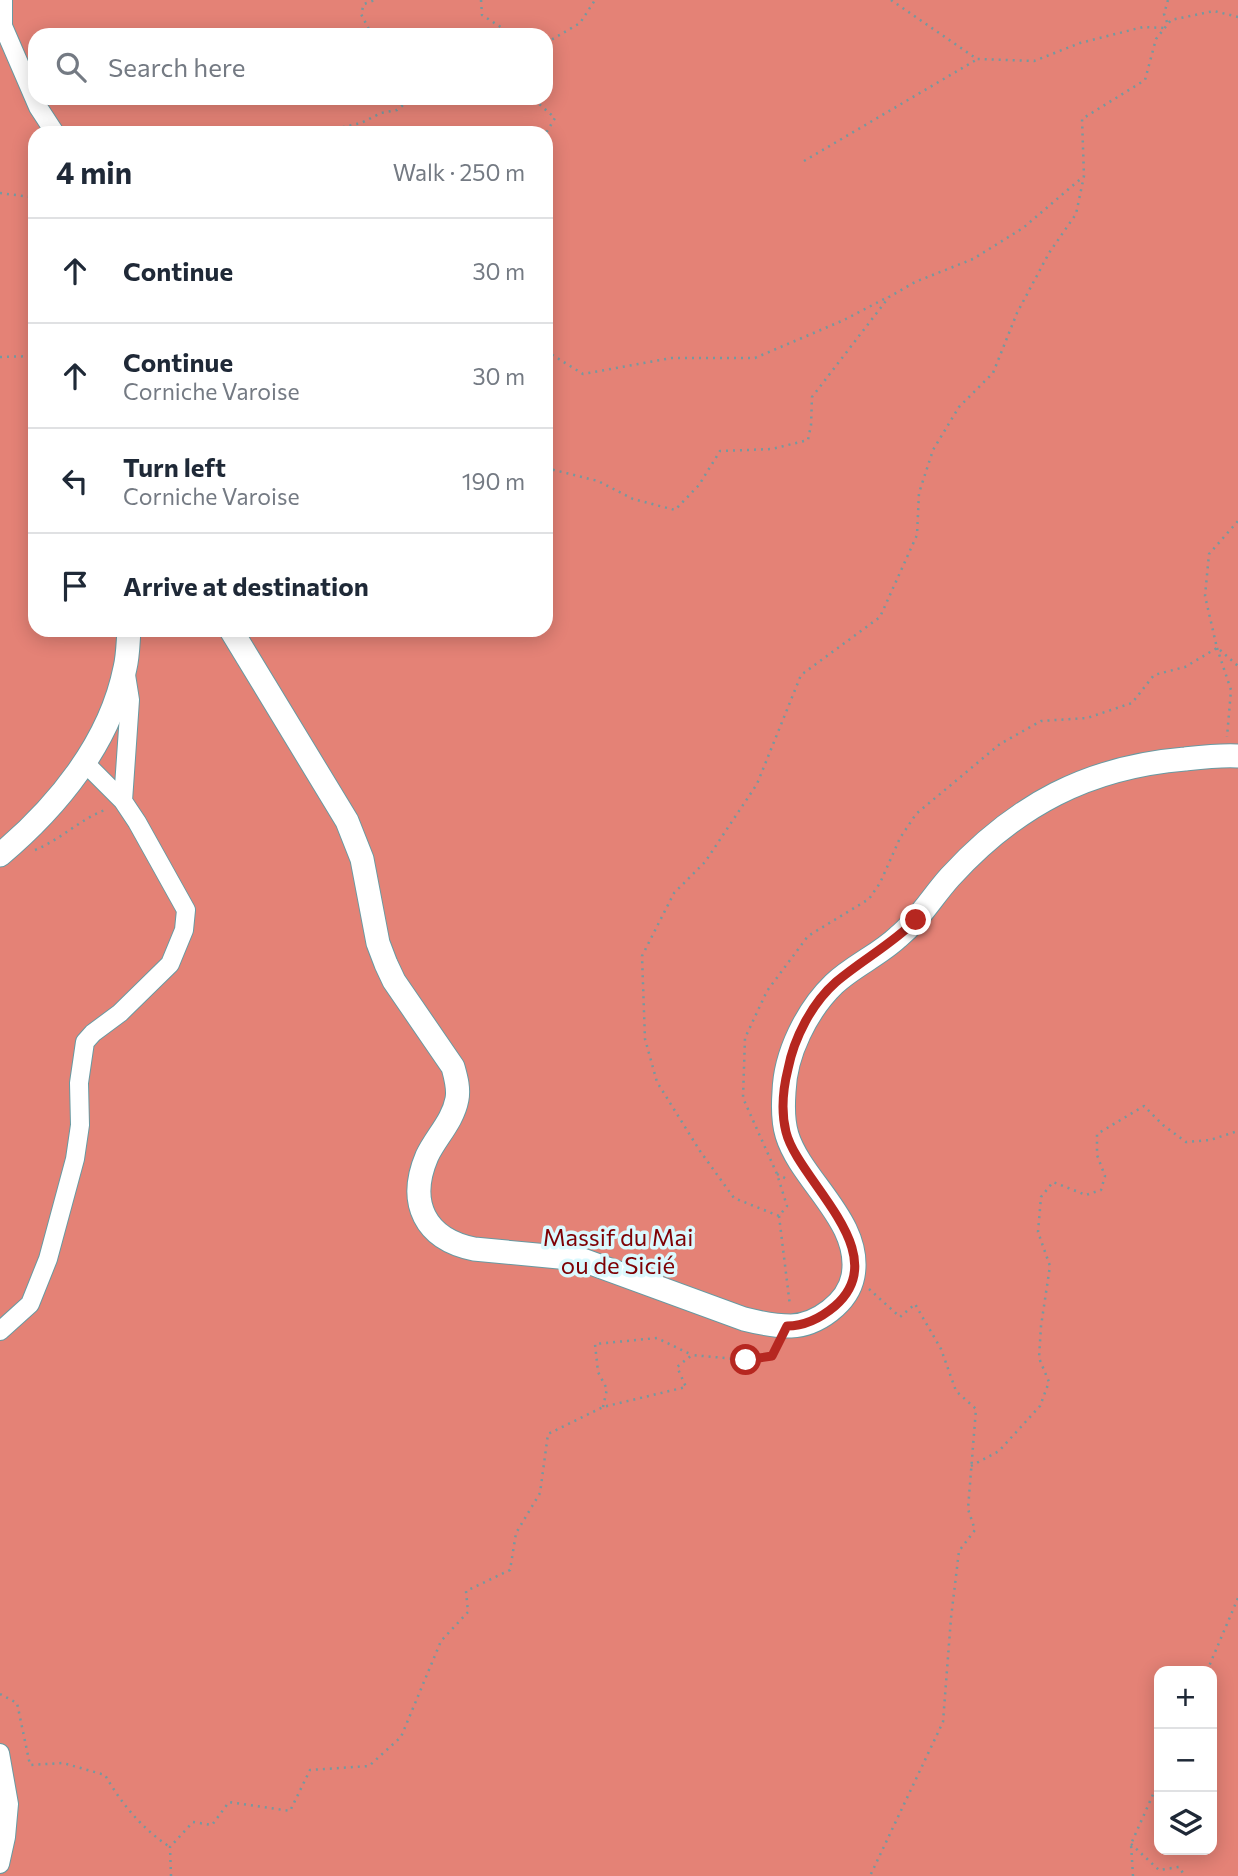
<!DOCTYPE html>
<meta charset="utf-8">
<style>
body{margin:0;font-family:Commissioner,sans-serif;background:#f6f6f7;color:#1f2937}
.controls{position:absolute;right:21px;bottom:21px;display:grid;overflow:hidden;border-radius:14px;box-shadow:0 4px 18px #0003}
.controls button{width:63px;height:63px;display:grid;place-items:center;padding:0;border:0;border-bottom:2px solid #e0e1e3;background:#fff;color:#1f2937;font:35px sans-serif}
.stop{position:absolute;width:21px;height:21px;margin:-16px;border:5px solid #b62720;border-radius:50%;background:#fff}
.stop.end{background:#b62720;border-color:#fff;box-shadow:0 2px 7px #0008}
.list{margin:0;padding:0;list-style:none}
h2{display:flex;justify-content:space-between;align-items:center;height:91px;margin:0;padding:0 28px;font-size:30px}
h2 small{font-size:23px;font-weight:400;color:#747a83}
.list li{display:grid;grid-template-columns:46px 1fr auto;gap:21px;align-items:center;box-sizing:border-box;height:105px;padding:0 28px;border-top:2px solid #e0e1e3}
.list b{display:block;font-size:26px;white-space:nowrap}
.list p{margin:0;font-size:23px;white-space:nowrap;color:#747a83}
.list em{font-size:23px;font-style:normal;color:#747a83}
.icon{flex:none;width:38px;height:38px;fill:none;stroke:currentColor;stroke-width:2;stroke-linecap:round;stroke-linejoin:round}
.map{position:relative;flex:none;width:1238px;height:1876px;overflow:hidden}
.search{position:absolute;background:#fff;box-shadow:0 4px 18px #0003;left:28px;top:28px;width:525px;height:77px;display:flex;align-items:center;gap:18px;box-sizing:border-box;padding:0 24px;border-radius:21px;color:#747a83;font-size:26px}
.panel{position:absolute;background:#fff;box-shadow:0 4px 18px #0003;left:28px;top:126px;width:525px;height:511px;border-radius:21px}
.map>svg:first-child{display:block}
.forest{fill:#e48276;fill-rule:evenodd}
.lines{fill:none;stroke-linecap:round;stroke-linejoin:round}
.minor-casing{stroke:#6999a1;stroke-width:20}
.tertiary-casing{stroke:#6999a1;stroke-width:25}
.path{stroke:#75999f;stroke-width:2.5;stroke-dasharray:2 5;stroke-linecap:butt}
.minor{stroke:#fff;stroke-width:18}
.tertiary{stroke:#fff;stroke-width:23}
.route{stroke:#b62720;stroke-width:9}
.labels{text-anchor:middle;stroke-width:7;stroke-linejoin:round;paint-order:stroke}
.park-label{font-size:24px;fill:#7e0104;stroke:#dbf9fe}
</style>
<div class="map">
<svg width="1238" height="1876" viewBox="0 0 1238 1876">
<rect width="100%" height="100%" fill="#bdf0f8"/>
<!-- forest -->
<path class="forest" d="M0,0H1238V1876H0ZM35,35H546V98H35ZM35,133H546V630H35ZM1159,1671H1212V1850H1159Z"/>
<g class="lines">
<defs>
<path id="minor" d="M3,0V26L38,107L55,133
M123,801L130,700L126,675
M0,1331L30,1304L48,1259L75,1159L80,1125L79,1083L85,1042L93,1033L120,1013L170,964L184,930L186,910L137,822L123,801L85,763
M0,1753L9,1804L6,1837L0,1864"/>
<path id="tertiary" d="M231,630L347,821L362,859L378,943L386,964L394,981L453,1067C456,1078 459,1088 457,1099C453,1121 436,1137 427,1156C407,1203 425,1239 474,1249L580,1259L744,1319C760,1323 775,1326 791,1326C817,1325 848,1303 853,1276C863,1222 801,1181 787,1135C783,1122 783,1106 784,1092C785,1054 807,1010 834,984C853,966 879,955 898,937C919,920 932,897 950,877C1016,805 1088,767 1185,759C1203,757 1220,755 1238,756
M0,855C57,807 110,743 125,668C128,656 128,642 129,630"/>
</defs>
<!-- minor casing -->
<use href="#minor" class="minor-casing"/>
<!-- tertiary casing -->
<use href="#tertiary" class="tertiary-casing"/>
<!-- path -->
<path class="path" d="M481,0L482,15L513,35
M891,0L977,59L1034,61L1080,43L1143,27L1164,28
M1238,17L1214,11L1171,20L1156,39L1145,80L1082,119L1084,176L1076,214L1049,253L1017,313L993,373L959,407L933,450L919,493L917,535L880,617L801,675L757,784L705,862L674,893L642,956L645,1039L657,1082L700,1151L734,1198L779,1216L787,1206L777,1174L743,1098L745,1038L767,991L808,936L869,899L880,883L900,838L916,814L1000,744L1041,721L1087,718L1132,703L1154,675L1185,667L1217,648L1205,596L1209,554L1238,521
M1167,22L1164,14L1168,0
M372,35L361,14L364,4L375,0
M546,43L580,23L595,0
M538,98V103L555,118L546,133
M330,133L339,128L361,123L381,113L397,110L412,98
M804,161L976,60
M0,193L31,197L35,201
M546,351L583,374L671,358H755L844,320L886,298
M0,357L35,356
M546,468L598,481L633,499L675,510L699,485L720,451L772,449L808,440L811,425L812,397L889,297L915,282L973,259L1023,228L1084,176
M1217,648L1231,690L1227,737
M1220,650L1238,666
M35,850C62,839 81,818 108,809
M777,1174L789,1180
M779,1216L790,1306
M869,1289L900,1317L915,1304L941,1349L956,1391L976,1409L968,1509L975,1530L959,1551L951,1618L943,1722L870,1876
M603,1407L607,1389L598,1372L595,1344L657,1338L692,1355
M971,1466L999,1451L1040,1406L1049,1382L1039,1358L1041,1326L1050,1266L1038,1232L1041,1197L1053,1182L1086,1195L1101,1190L1105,1176L1097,1155V1134L1144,1106L1163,1125L1186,1142L1210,1140L1238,1131
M1207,1671L1238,1598
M0,1694L17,1703L30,1765L63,1763L105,1775C121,1803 142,1829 170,1847
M1131,1844L1159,1870L1179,1867L1185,1876
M171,1876L170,1847L193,1822L212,1825L229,1802L290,1811L310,1770L369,1766L401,1737L441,1641L468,1612L466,1591L510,1570L516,1533L540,1493L548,1434L603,1407L686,1387L677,1367L692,1355L746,1360L772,1356L778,1344
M1133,1876L1131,1844L1159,1781"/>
<!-- minor -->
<use href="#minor" class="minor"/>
<!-- tertiary -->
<use href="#tertiary" class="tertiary"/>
</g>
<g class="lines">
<!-- route -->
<path class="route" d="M746,1360L772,1356L787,1326C805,1326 822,1317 835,1306C896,1253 798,1181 786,1132C781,1112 783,1089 788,1069C794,1038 812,1003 836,982C862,960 892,944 916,920"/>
</g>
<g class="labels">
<!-- park labels -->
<g class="park-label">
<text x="618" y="1246">Massif du Mai<tspan x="618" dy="28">ou de Sicié</tspan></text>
</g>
</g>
</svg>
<div class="controls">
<button>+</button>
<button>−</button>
<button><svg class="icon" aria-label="layers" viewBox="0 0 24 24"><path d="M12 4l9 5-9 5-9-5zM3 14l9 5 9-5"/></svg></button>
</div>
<div class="stop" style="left:746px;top:1360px"></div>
<div class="stop end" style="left:916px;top:920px"></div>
<div class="search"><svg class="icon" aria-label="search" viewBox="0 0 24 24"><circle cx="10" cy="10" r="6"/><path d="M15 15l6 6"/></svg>Search here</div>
<section class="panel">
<h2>4 min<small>Walk · 250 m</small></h2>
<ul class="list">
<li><svg class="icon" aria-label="ahead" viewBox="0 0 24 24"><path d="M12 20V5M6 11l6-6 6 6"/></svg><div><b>Continue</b></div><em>30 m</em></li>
<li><svg class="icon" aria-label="ahead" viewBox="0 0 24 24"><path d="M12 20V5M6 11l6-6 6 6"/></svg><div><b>Continue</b><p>Corniche Varoise</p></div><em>30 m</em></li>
<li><svg class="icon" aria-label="left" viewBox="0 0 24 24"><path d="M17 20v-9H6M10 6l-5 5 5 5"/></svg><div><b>Turn left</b><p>Corniche Varoise</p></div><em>190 m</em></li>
<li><svg class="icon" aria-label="arrive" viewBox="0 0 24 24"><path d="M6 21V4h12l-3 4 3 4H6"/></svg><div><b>Arrive at destination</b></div></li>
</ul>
</section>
</div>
